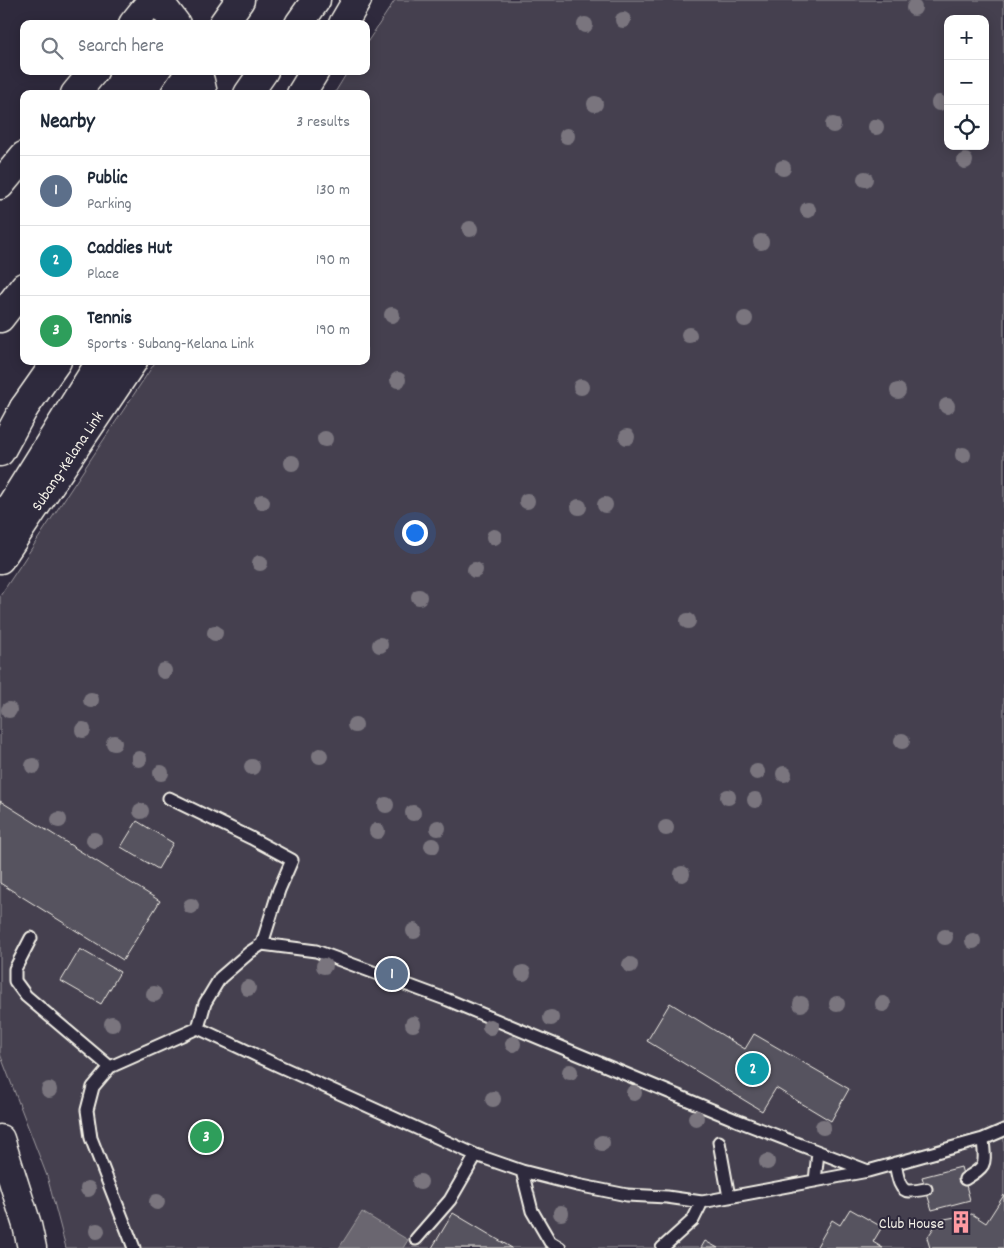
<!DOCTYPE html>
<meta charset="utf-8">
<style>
body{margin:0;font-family:Dekko,sans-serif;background:#f6f6f7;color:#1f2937}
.controls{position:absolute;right:15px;top:15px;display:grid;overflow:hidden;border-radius:10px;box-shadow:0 2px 12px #0003}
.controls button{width:45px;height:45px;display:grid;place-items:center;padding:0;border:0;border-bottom:1px solid #e0e1e3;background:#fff;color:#1f2937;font:25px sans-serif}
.you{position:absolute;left:414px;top:532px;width:18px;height:18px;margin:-12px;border:4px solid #fff;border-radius:50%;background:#1a73e8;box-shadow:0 0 0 8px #1a73e833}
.badge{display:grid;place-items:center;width:32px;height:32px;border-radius:50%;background:#845c67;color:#fff;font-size:16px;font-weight:700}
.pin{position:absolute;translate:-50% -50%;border:2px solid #fff;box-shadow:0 1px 5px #0006}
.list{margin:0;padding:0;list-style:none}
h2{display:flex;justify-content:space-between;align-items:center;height:65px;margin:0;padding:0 20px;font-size:21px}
h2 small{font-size:16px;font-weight:400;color:#747a83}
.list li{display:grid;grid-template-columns:32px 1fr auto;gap:15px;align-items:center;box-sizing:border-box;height:70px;padding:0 20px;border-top:1px solid #e0e1e3}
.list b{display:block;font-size:19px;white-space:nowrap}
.list p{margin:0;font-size:16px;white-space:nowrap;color:#747a83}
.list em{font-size:16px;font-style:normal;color:#747a83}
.icon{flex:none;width:28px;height:28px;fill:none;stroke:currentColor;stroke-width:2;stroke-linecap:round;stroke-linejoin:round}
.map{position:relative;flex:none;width:1004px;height:1248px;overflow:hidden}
.search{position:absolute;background:#fff;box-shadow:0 2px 12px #0003;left:20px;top:20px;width:350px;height:55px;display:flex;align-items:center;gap:12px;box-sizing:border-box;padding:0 18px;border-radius:10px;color:#747a83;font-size:19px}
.panel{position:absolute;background:#fff;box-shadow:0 2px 12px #0003;left:20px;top:90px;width:350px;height:275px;border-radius:10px}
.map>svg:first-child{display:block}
.green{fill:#454050;stroke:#9c989c;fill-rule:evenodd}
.water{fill:#6a6670;stroke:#a19ea0}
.building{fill:#56525f;stroke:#f4f1e8}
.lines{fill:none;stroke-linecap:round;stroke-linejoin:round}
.lane-casing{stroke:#f4f1e8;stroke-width:15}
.primary-casing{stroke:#f4f1e8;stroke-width:31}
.highway-casing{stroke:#f4f1e8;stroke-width:31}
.lane{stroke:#2f2a3d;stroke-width:11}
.primary{stroke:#2f2a3d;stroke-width:28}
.highway{stroke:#2f2a3d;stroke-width:28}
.tree{fill:#7a757e}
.labels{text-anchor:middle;stroke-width:4;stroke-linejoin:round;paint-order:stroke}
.street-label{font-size:16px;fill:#f4f1e8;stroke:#2f2a3d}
.poi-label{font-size:16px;fill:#f4f1e8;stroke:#2f2a3d;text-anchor:end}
</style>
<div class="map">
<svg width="1004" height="1248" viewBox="0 0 1004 1248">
<rect width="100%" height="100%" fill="#2f2a3d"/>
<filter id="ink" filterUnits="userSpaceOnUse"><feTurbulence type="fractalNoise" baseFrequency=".02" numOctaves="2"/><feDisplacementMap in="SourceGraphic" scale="10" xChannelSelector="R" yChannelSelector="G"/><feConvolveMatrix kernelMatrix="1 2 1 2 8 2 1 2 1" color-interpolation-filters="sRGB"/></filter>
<g filter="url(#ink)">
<!-- green -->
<path class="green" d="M395,0H1004V1248H66L47,1176L0,1054V596L156,361H366V94H334L348,71H366V44ZM948,19H985V146H948Z"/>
<!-- water -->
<path class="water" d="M362,1212L408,1240L403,1248H339Z"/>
<!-- building -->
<path class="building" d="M0,801L160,901L123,960L0,883Z
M137,821L173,843L158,869L121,847Z
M80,949L120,972L101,1004L61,981Z
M670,1003L745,1049L754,1034L849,1089L831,1121L776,1088L762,1111L647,1041Z
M961,1167L970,1200L932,1210L922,1177Z
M1004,1195V1248H930L927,1238L939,1220L972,1214L986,1223Z
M850,1209L882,1227L873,1242L883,1248H816L832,1220L840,1225Z
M453,1213L512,1248H432Z
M705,1241L718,1248H701Z"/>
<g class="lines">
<defs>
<path id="lane" d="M169,798L251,838L292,860L279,890L262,944
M31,938L15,969V981L26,996L110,1067
M198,1028L205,1003L220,978L250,952L262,944L316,951L448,1000L736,1120L868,1171
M719,1142L729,1197
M895,1163C897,1171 898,1191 909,1191C914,1191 921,1190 926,1189
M522,1171L532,1211L550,1242L560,1248
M965,1179C988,1165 985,1165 983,1139
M815,1181L818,1152
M416,1239L450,1200L476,1155
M134,1248L91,1138L87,1110L93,1087L110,1067L198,1028L277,1065L476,1155L522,1171L577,1185L627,1195L667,1197L702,1202L868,1171L983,1139L1004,1130
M662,1248L693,1220L702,1202"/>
<g id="primary">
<path d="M133,24L152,0"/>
<path d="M223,24L240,0"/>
<path d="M299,24L316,0"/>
<path d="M343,24L357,0"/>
<path d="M75,94L94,71"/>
<path d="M175,94L191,71"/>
<path d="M248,94L264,71"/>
<path d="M301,94L315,71"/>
<path d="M0,185L24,156"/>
<path d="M0,318L24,287"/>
<path d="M24,408L57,361"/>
<path id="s1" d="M0,559L133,361"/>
<path d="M0,1139L27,1225L32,1248"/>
</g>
<path id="highway" d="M158,0L176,24
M197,71L200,81L203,94
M0,452L24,408
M0,523L101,361"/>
</defs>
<!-- lane casing -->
<use href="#lane" class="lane-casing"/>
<!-- primary casing -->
<use href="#primary" class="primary-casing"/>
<!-- highway casing -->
<use href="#highway" class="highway-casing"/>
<!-- lane -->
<use href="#lane" class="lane"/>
<!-- primary -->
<use href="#primary" class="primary"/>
<!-- highway -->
<use href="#highway" class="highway"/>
</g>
<!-- trees -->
<g class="tree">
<circle cx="914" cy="8" r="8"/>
<circle cx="623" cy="20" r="8"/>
<circle cx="585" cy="25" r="8"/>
<circle cx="939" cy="103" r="8"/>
<circle cx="595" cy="104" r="8"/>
<circle cx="833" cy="125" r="8"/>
<circle cx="876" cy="127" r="8"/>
<circle cx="567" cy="136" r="8"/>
<circle cx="965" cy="161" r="8"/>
<circle cx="783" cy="168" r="8"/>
<circle cx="865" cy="179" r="8"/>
<circle cx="808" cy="210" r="8"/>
<circle cx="470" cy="229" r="8"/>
<circle cx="761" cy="242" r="8"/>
<circle cx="392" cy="315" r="8"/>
<circle cx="745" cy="319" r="8"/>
<circle cx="689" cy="335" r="8"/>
<circle cx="398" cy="380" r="8"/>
<circle cx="581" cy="387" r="8"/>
<circle cx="898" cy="391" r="8"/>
<circle cx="947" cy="406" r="8"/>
<circle cx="627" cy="437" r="8"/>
<circle cx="325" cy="439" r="8"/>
<circle cx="963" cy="455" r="8"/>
<circle cx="292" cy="463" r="8"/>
<circle cx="527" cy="501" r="8"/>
<circle cx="262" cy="502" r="8"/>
<circle cx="605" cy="505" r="8"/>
<circle cx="579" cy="507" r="8"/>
<circle cx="494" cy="537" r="8"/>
<circle cx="260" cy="563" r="8"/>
<circle cx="475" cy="570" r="8"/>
<circle cx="419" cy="597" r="8"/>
<circle cx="688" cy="621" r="8"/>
<circle cx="215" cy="633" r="8"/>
<circle cx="380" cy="645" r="8"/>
<circle cx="164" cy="671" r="8"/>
<circle cx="91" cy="700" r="8"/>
<circle cx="9" cy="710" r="8"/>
<circle cx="355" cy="725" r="8"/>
<circle cx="83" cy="730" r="8"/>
<circle cx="902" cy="741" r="8"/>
<circle cx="114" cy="743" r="8"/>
<circle cx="320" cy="756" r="8"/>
<circle cx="139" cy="759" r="8"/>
<circle cx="33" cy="766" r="8"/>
<circle cx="252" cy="767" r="8"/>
<circle cx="757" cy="772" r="8"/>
<circle cx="161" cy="773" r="8"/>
<circle cx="784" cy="774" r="8"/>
<circle cx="728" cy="797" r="8"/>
<circle cx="755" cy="800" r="8"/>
<circle cx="386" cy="805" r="8"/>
<circle cx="141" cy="811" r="8"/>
<circle cx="413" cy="813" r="8"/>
<circle cx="59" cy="820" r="8"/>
<circle cx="438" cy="828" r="8"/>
<circle cx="666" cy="828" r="8"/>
<circle cx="377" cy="831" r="8"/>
<circle cx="94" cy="840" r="8"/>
<circle cx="432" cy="846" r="8"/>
<circle cx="682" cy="874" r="8"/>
<circle cx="191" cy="906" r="8"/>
<circle cx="414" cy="931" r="8"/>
<circle cx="945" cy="937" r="8"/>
<circle cx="973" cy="941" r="8"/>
<circle cx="630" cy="965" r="8"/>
<circle cx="324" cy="966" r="8"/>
<circle cx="523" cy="973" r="8"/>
<circle cx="248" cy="988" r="8"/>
<circle cx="154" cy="994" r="8"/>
<circle cx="801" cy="1004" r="8"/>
<circle cx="837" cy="1004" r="8"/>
<circle cx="883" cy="1004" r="8"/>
<circle cx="551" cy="1018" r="8"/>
<circle cx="112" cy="1024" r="8"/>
<circle cx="413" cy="1024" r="8"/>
<circle cx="490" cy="1027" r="8"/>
<circle cx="513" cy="1044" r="8"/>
<circle cx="570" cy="1072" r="8"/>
<circle cx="49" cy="1090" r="8"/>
<circle cx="634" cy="1093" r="8"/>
<circle cx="493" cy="1099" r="8"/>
<circle cx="696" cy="1118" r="8"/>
<circle cx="823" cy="1127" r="8"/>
<circle cx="602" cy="1143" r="8"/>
<circle cx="767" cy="1162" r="8"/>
<circle cx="420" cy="1182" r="8"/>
<circle cx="88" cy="1189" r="8"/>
<circle cx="157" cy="1202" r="8"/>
<circle cx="561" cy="1213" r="8"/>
<circle cx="97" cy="1231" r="8"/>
</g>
</g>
<!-- icons -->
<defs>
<symbol id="building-bare" viewBox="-9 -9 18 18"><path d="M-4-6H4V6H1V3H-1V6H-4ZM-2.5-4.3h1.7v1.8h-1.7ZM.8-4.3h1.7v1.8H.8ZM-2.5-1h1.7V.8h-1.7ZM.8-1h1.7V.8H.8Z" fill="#ff9aa2" stroke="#2f2a3d" stroke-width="2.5" paint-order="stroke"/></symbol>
</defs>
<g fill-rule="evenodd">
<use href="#building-bare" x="945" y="1206" width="32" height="32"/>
</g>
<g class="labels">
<!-- street labels -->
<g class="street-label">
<text dy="6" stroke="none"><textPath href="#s1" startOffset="119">Subang-Kelana Link</textPath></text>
</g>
<!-- poi labels -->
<g class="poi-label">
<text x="944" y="1228">Club House</text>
</g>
</g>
</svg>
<div class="controls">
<button>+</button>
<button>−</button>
<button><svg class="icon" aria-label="locate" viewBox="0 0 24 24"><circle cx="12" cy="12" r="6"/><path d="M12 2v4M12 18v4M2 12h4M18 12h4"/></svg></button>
</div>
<div class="you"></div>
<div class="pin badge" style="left:392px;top:974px;background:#5c6f8a">1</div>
<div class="pin badge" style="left:753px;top:1069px;background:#0f9aa8">2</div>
<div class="pin badge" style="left:206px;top:1137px;background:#2e9e5b">3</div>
<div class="search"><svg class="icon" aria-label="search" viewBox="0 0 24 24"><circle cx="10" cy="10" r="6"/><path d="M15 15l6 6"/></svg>Search here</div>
<section class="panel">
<h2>Nearby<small>3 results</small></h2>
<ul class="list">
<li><span class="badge" style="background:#5c6f8a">1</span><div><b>Public</b><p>Parking</p></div><em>130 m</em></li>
<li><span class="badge" style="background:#0f9aa8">2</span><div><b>Caddies Hut</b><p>Place</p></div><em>190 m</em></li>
<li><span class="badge" style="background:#2e9e5b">3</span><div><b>Tennis</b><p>Sports · Subang-Kelana Link</p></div><em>190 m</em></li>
</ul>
</section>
</div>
